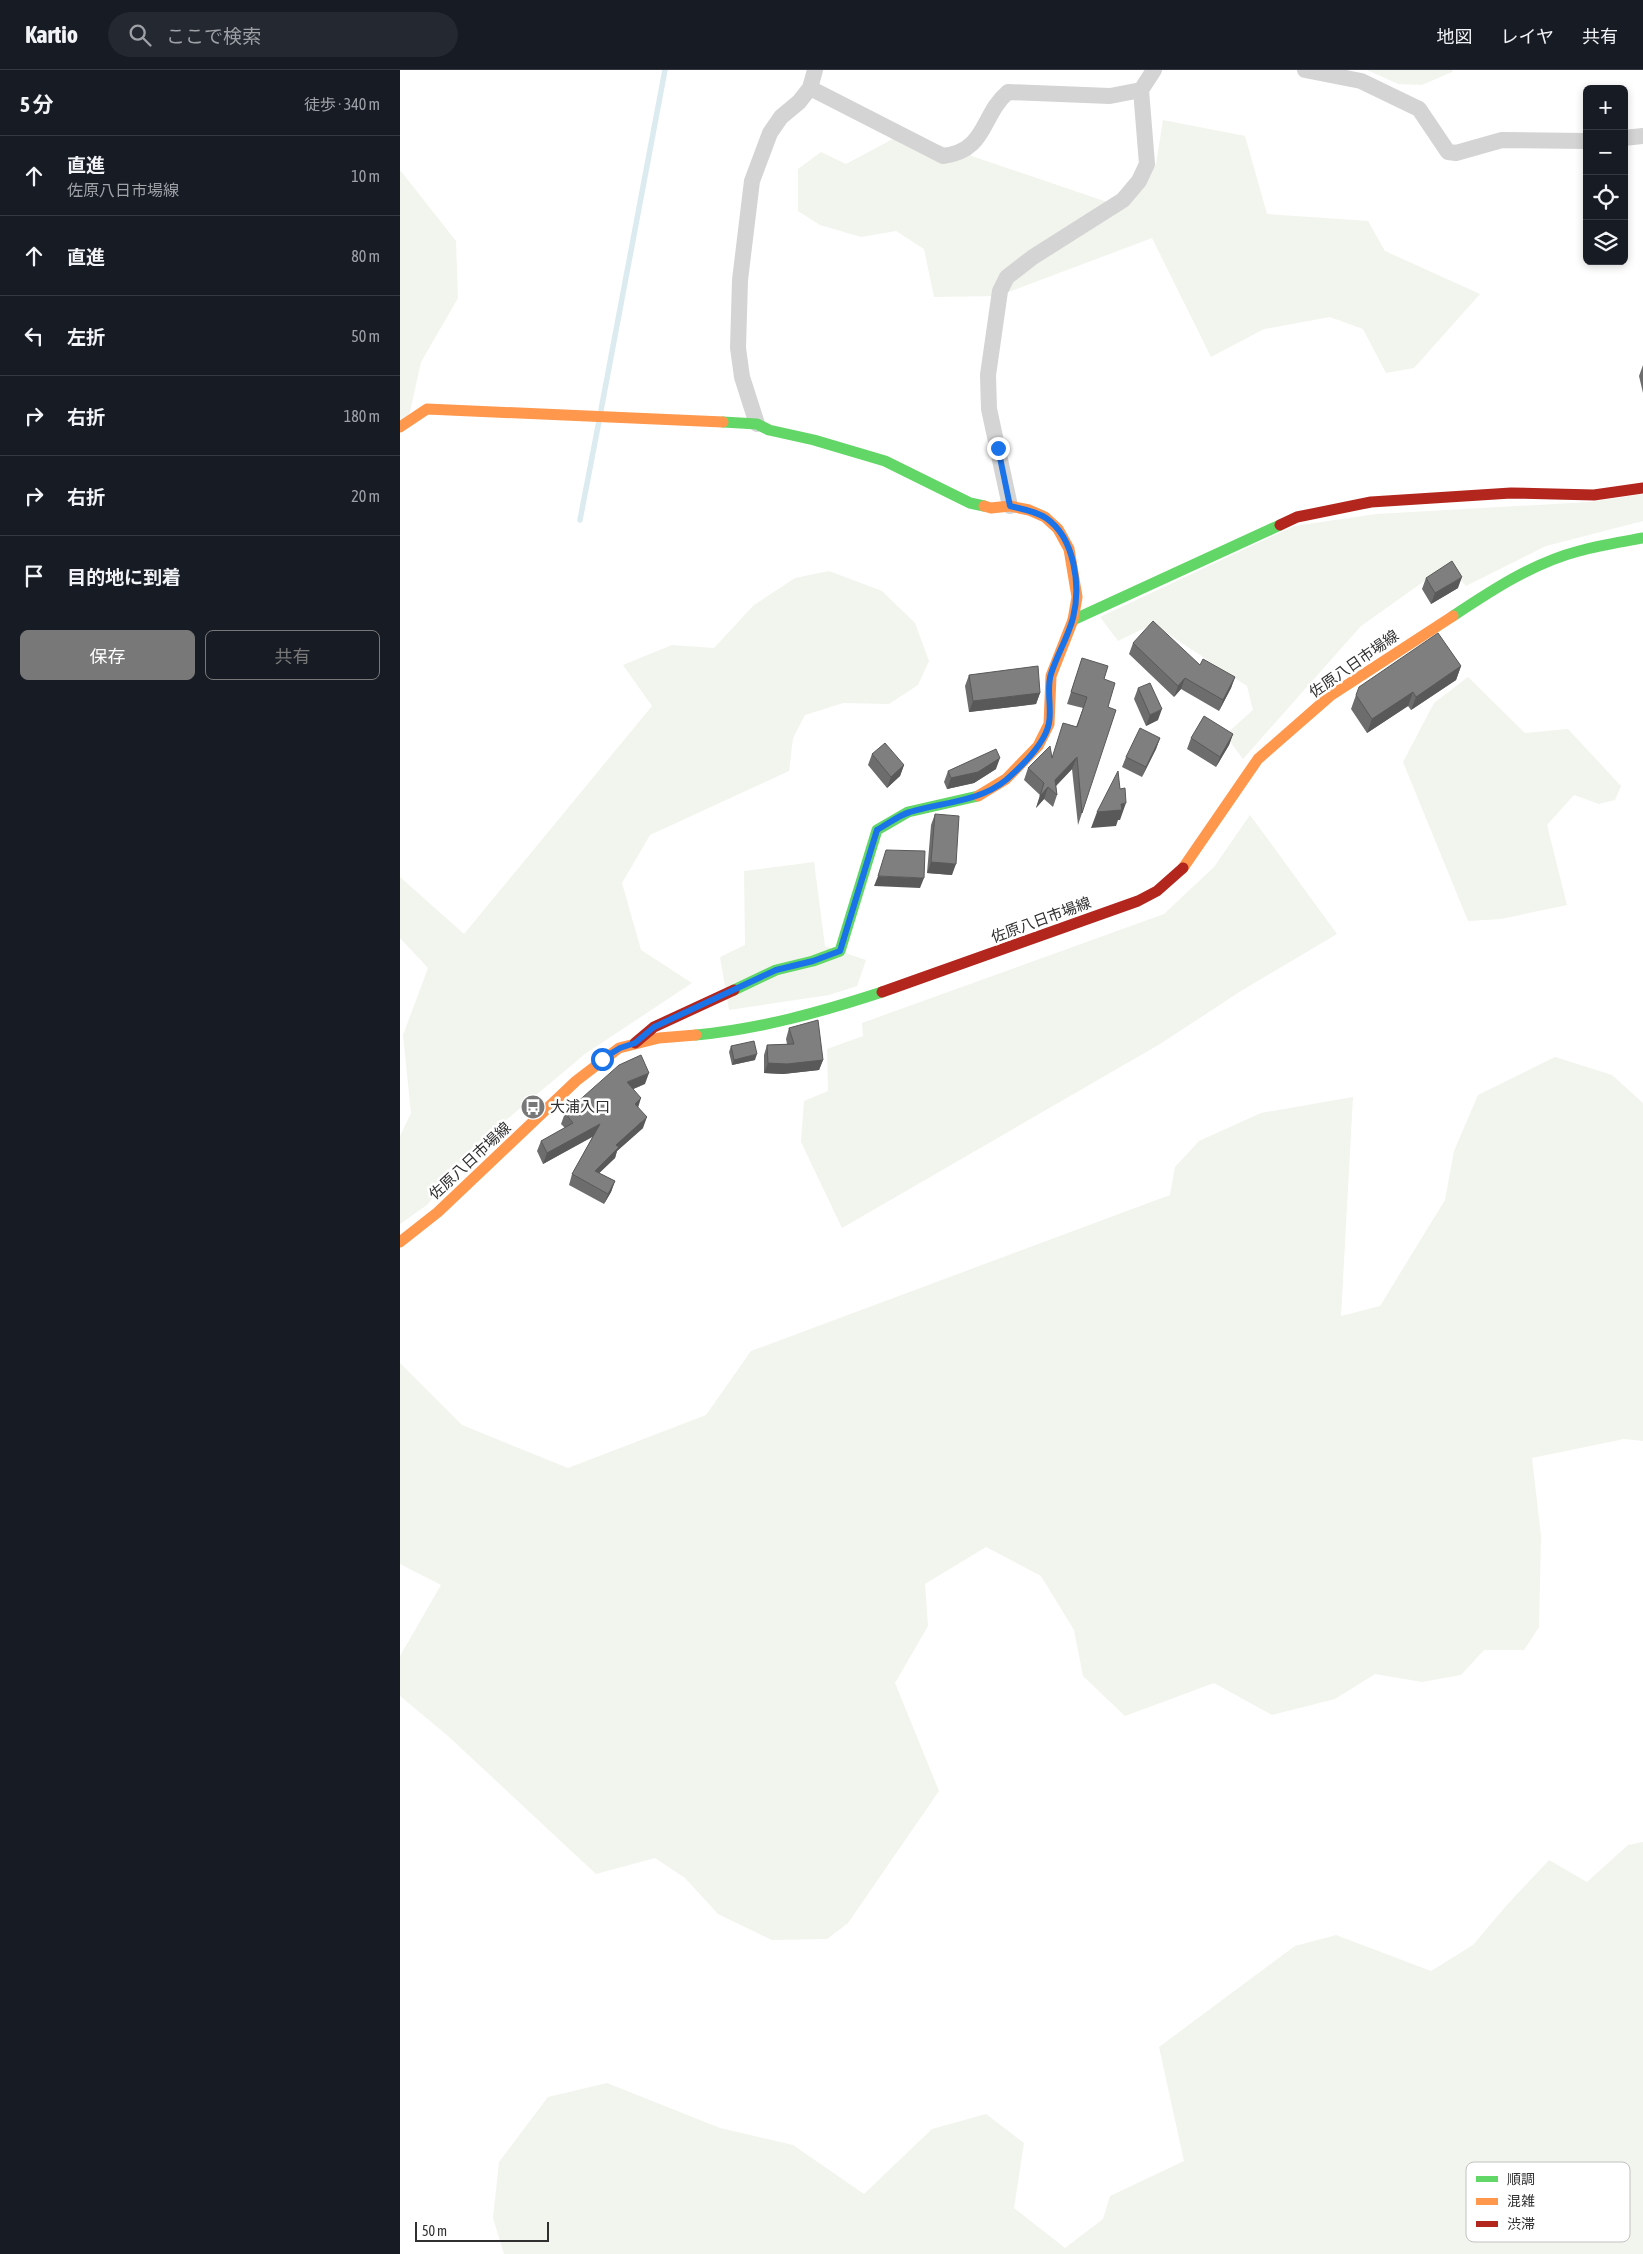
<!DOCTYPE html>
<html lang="ja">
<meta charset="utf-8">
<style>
body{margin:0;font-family:"Asap Condensed","Noto Sans JP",sans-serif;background:#242831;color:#f1f3f6}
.controls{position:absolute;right:15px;top:15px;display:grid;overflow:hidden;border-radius:8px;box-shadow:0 2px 8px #0003}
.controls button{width:45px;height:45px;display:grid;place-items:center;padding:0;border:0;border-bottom:1px solid #363941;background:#171b24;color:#f1f3f6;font:25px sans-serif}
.scale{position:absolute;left:15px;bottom:12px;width:134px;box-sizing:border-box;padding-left:5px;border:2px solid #303030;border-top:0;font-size:14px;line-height:18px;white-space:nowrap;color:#303030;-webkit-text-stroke:4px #fff;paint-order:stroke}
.stop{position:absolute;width:15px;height:15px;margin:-11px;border:4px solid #1a73e8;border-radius:50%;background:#fff}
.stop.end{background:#1a73e8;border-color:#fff;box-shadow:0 1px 5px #0008}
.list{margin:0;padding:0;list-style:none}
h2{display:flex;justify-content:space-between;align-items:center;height:65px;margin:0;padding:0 20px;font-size:21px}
h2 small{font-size:16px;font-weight:400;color:#9ea1a6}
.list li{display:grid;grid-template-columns:32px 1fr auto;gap:15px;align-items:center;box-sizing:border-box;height:80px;padding:0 20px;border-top:1px solid #363941}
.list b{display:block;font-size:19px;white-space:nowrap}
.list p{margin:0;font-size:16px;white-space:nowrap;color:#9ea1a6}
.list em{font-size:16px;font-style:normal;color:#9ea1a6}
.actions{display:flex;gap:10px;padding:15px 20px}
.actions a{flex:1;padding:11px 0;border:1px solid #787878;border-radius:8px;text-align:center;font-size:18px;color:#787878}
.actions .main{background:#787878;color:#fff}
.icon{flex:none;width:28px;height:28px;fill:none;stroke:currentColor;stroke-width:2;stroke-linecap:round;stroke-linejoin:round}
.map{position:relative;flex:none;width:1243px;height:2184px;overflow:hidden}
header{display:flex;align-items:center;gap:30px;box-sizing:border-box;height:70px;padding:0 25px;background:#171b24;border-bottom:1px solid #363941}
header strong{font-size:24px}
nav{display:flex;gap:28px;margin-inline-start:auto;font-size:18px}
.search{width:350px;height:45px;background:#242831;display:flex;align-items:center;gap:12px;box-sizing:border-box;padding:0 18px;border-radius:28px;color:#9ea1a6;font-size:19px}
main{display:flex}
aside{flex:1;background:#171b24}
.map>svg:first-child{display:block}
.green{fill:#f2f5ed}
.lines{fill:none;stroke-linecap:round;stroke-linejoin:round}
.stream{stroke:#dbebf0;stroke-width:5.5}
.street{stroke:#d4d4d4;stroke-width:16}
.fast{stroke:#63d668;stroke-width:11}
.slow{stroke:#ff974d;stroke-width:11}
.jam{stroke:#b3261e;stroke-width:11}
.wall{fill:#6d6d6d}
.shaded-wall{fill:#595959}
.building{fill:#7f7f7f;stroke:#595959}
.route{stroke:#1a73e8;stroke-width:6}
.labels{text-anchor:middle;stroke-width:5;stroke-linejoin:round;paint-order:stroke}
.street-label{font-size:15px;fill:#303030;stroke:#fff}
.poi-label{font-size:15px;fill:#303030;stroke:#fff;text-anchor:start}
.key{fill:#fff;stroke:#c1c1c1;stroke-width:1}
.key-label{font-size:14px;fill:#303030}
</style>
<header>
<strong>Kartio</strong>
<div class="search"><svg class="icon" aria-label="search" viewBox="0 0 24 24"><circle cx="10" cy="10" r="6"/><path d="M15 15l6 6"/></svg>ここで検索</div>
<nav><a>地図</a><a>レイヤ</a><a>共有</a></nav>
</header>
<main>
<aside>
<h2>5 分<small>徒歩 · 340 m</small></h2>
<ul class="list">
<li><svg class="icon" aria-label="ahead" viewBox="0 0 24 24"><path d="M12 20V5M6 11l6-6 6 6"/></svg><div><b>直進</b><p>佐原八日市場線</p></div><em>10 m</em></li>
<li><svg class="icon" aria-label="ahead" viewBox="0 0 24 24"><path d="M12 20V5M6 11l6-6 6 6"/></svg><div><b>直進</b></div><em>80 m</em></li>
<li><svg class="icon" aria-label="left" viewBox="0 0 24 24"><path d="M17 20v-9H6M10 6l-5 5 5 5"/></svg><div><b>左折</b></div><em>50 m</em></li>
<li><svg class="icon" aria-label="right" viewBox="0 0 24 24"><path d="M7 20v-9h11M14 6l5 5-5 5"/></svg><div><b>右折</b></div><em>180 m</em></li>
<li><svg class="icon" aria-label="right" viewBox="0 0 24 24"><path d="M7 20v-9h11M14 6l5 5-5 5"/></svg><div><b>右折</b></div><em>20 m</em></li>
<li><svg class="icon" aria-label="arrive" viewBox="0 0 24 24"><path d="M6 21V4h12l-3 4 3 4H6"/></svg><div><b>目的地に到着</b></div></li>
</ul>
<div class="actions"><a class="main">保存</a><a>共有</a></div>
</aside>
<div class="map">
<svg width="1243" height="2184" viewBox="0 0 1243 2184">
<rect width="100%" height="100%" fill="#fff"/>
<!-- green -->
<path class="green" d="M967,0H1053L1052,2L1022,15L998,14Z
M763,50L845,66L867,144L968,151L985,181L1080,224L1014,298L986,303L963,259L930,247L864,259L811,287L752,168L598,226L534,227L524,179L496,161L461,167L420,155L398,141V99L421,82L446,94L504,63L713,134L756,94Z
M0,100L56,171L58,228L21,292L9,346L0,351Z
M1243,424V451L1146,476L1066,516L1047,495L961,556L843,689L825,665L853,640L847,616L753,554L718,571L700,547L894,456L976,444L1189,432Z
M429,501L482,521L515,553L529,591L518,615L489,634L443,633L405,645L393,668L389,701L250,765L222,813L241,880L292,913L185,984L75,1076L27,1135L0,1154V1066L11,1043L3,965L28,898L0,868V807L64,864L252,636L223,595L272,575L314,578L354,535L395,508Z
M1068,607L1125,663L1168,659L1221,716L1215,730L1199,734L1174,725L1147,755L1167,835L1101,849L1068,851L1003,692L1034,633Z
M850,745L937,864L841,921L760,974L442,1158L401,1072L404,1031L428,1021L427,979L463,966L462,953L764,844L814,797Z
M414,792L425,876L466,890L457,916L429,925L329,940L320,887L345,875L344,801Z
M1155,987L1212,1005L1243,1033V1371L1224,1369L1132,1388L1141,1466L1139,1557L1124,1580H1084L1061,1605L1022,1612L975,1604L935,1629L872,1645L814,1613L725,1646L683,1606L674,1560L641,1506L586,1477L525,1514L528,1556L495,1613L539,1721L448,1853L427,1869L372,1870L318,1844L285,1808L255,1788L196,1804L48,1666L0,1626V1586L41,1515L0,1494V1293L62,1355L168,1398L306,1345L351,1281L770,1125L775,1097L799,1071L861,1043L953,1027L941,1246L980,1236L1045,1130L1054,1081L1078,1025Z
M1243,1772V2184H104L93,2148L99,2092L148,2027L207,2013L320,2058L393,2075L464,2124L532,2059L586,2044L624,2073L614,2138L665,2178L703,2149L710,2126L784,2091L759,1977L895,1876L936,1865L1031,1901L1073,1875L1106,1836L1149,1790L1187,1812L1228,1775Z"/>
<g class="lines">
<!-- stream -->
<path class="stream" d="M201,340L265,0
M180,450L199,351"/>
<!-- street -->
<path class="street" d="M905,0L961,11L1019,39L1048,82L1056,83L1102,70L1187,71
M410,18L543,86C587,81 581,45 608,22L710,26L741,20
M1224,68L1243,66
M357,354L342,307L338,278L340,210L352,111L370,63L381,47L399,32L410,18L415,0
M610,436L589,339L588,305L600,221L607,207L633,187L723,130L739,111L747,94L741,20L754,0"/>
<!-- fast -->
<path class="fast" d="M323,352L357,354L369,360L414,370L485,391L570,433L584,436
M1053,546C1092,520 1133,493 1179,481C1200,475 1222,472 1243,468
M673,550L880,455
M334,920L376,900L413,891L440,881L477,760L508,742L578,726
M296,965C360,959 421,942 482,922"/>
<!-- slow -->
<path class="slow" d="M0,357L27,339L323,352
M578,726L606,709L638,676L649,654L651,606L673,550L677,527L669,479L658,459L645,447L629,440L610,436L591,438L584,436
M783,798L858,689L930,626L1053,546
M0,1172L38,1142L176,1011L219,978L259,968L296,965"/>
<!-- jam -->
<path class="jam" d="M880,455L897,447L971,432L1111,423L1194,425L1243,418
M482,922L738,831L757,821L783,798
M235,973L254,957L334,920"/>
</g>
<!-- wall -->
<path class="wall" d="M1243,295V323L1239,306Z
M1026,508L1058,518L1031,534L1022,519Z
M733,573L835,607L831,618L819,641L781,619L774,627L729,584Z
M682,588L704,609L708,637L682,743L678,755L672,699L656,716L657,725L653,737L644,729L636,738L640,725L624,710L628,698L652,687L676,657L683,638L667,634Z
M1061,596L1056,610L1011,640L1008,636L967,663L951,639L956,625Z
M569,605L640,623L636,634L569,642L565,616Z
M738,618L758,650L746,656L734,629Z
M833,664L829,675L816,697L787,679L791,668Z
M760,668L756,679L742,707L722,697L726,687Z
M472,684L504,695L500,706L487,718L468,695Z
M596,699L574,713L547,719L544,712L548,701Z
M535,744L552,805L527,803L531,755Z
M389,958L423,990L419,1000L383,1004L364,1003V985L367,975L387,974L386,969Z
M331,976L355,990L332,995L329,982Z
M245,1014L233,1019L243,1058L217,1081L215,1088L199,1103L215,1111L211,1122L204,1134L169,1115L172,1104L193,1066L143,1094L137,1081L141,1071L165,1058L161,1054L165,1043Z"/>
<!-- shaded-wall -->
<path class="shaded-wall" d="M1062,507L1058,518L1031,534L1035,523Z
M1061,596L1056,610L1011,640L1016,627Z
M835,607L831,618L819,641L823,630Z
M785,608L781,619L774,627L778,616Z
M1013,622L1008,636L967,663L972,649Z
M640,623L636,634L569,642L573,631Z
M762,639L758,650L746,656L750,645Z
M833,664L829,675L816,697L820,687Z
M760,668L756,679L742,707L746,697Z
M677,687L672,699L652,720L655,710Z
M600,688L596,699L574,713L547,719L551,708Z
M504,695L500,706L487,718L491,707Z
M648,717L644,729L636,738L640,726Z
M726,733L720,750H718L716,756L691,758L697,742L721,734Z
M531,792L556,794L552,805L527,803Z
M478,806L524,808L520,818L474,816Z
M357,984L355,990L332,995L334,990Z
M423,990L419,1000L383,1004L364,1003L368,993Z
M249,1003L245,1014L224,1023L227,1012Z
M241,1028L238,1038L235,1034Z
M247,1047L243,1058L217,1081L215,1088L191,1111L195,1101L216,1075Z
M200,1054L196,1065L143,1094L147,1083Z
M215,1111L211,1122L204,1134L208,1124Z"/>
<!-- building -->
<path class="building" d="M1052,491L1062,507L1035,523L1026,508Z
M753,551L800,595L803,589L835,607L823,630L785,608L778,616L733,573Z
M1038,563L1061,596L1016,627L1013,622L972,649L956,625L959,617Z
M682,588L708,596L704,609L715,613L708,637L716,640L682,743L677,687L655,710L657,725L648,717L640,726L644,713L628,698L650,676L652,688L663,653L677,657L687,627L671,622Z
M638,596L640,623L573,631L569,605Z
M750,613L762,639L750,645L738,618Z
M804,646L833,664L820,687L791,668Z
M740,658L760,668L746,697L726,687Z
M485,673L504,695L491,707L472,684Z
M596,679L600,688L578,702L551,708L548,701Z
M718,701L720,719L725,718L726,733L721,734L722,740L697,742Z
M535,744L559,746L556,794L531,792Z
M486,780L525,781L524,808L478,806Z
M418,950L423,990L387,994L368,993L367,975L394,974L389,958Z
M354,971L357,984L334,990L331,976Z
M241,985L249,1003L227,1012L241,1028L235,1034L247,1047L216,1075L219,1077L195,1101L215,1111L208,1124L172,1104L200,1054L147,1083L141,1071L173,1053L165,1043L219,995Z"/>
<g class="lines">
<!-- route -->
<path class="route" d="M202,989L220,978L235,973L254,957L376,900L413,891L440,881L477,760C488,754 499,745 510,742C543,732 579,732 606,710C622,696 645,674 649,653C652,637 646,619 651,604C657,585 668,567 673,548C681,516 675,468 646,448C636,441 622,439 610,436L598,378"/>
</g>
<!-- icons -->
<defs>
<symbol id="bus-disc" viewBox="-11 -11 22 22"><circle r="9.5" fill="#787878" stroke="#fff"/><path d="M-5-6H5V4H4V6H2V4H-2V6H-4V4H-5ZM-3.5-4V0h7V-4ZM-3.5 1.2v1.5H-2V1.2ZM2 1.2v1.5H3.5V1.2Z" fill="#fff"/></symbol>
</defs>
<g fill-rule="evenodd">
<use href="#bus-disc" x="119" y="1023" width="28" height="28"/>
</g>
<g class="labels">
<!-- street labels -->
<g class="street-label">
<text transform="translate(954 594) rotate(-35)" y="5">佐原八日市場線</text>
<text transform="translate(641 850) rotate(-20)" y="5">佐原八日市場線</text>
<text transform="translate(70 1091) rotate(-43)" y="5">佐原八日市場線</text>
</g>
<!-- poi labels -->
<g class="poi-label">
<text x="150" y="1042">大浦入口</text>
</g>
</g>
<!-- legend -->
<rect x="1066" y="2092" width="164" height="80" rx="8" class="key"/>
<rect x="1076" y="2106" width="22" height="6" fill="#63d668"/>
<rect x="1076" y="2128" width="22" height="7" fill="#ff974d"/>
<rect x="1076" y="2151" width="22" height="6" fill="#b3261e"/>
<g class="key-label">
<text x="1107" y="2114">順調</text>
<text x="1107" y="2136">混雑</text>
<text x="1107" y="2159">渋滞</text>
</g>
</svg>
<div class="controls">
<button>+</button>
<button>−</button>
<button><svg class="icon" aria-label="locate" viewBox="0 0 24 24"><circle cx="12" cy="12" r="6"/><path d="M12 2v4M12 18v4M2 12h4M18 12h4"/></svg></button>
<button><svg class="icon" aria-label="layers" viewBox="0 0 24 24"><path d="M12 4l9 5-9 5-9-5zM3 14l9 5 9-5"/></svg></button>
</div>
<div class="scale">50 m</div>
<div class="stop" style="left:202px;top:989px"></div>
<div class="stop end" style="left:598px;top:378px"></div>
</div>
</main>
